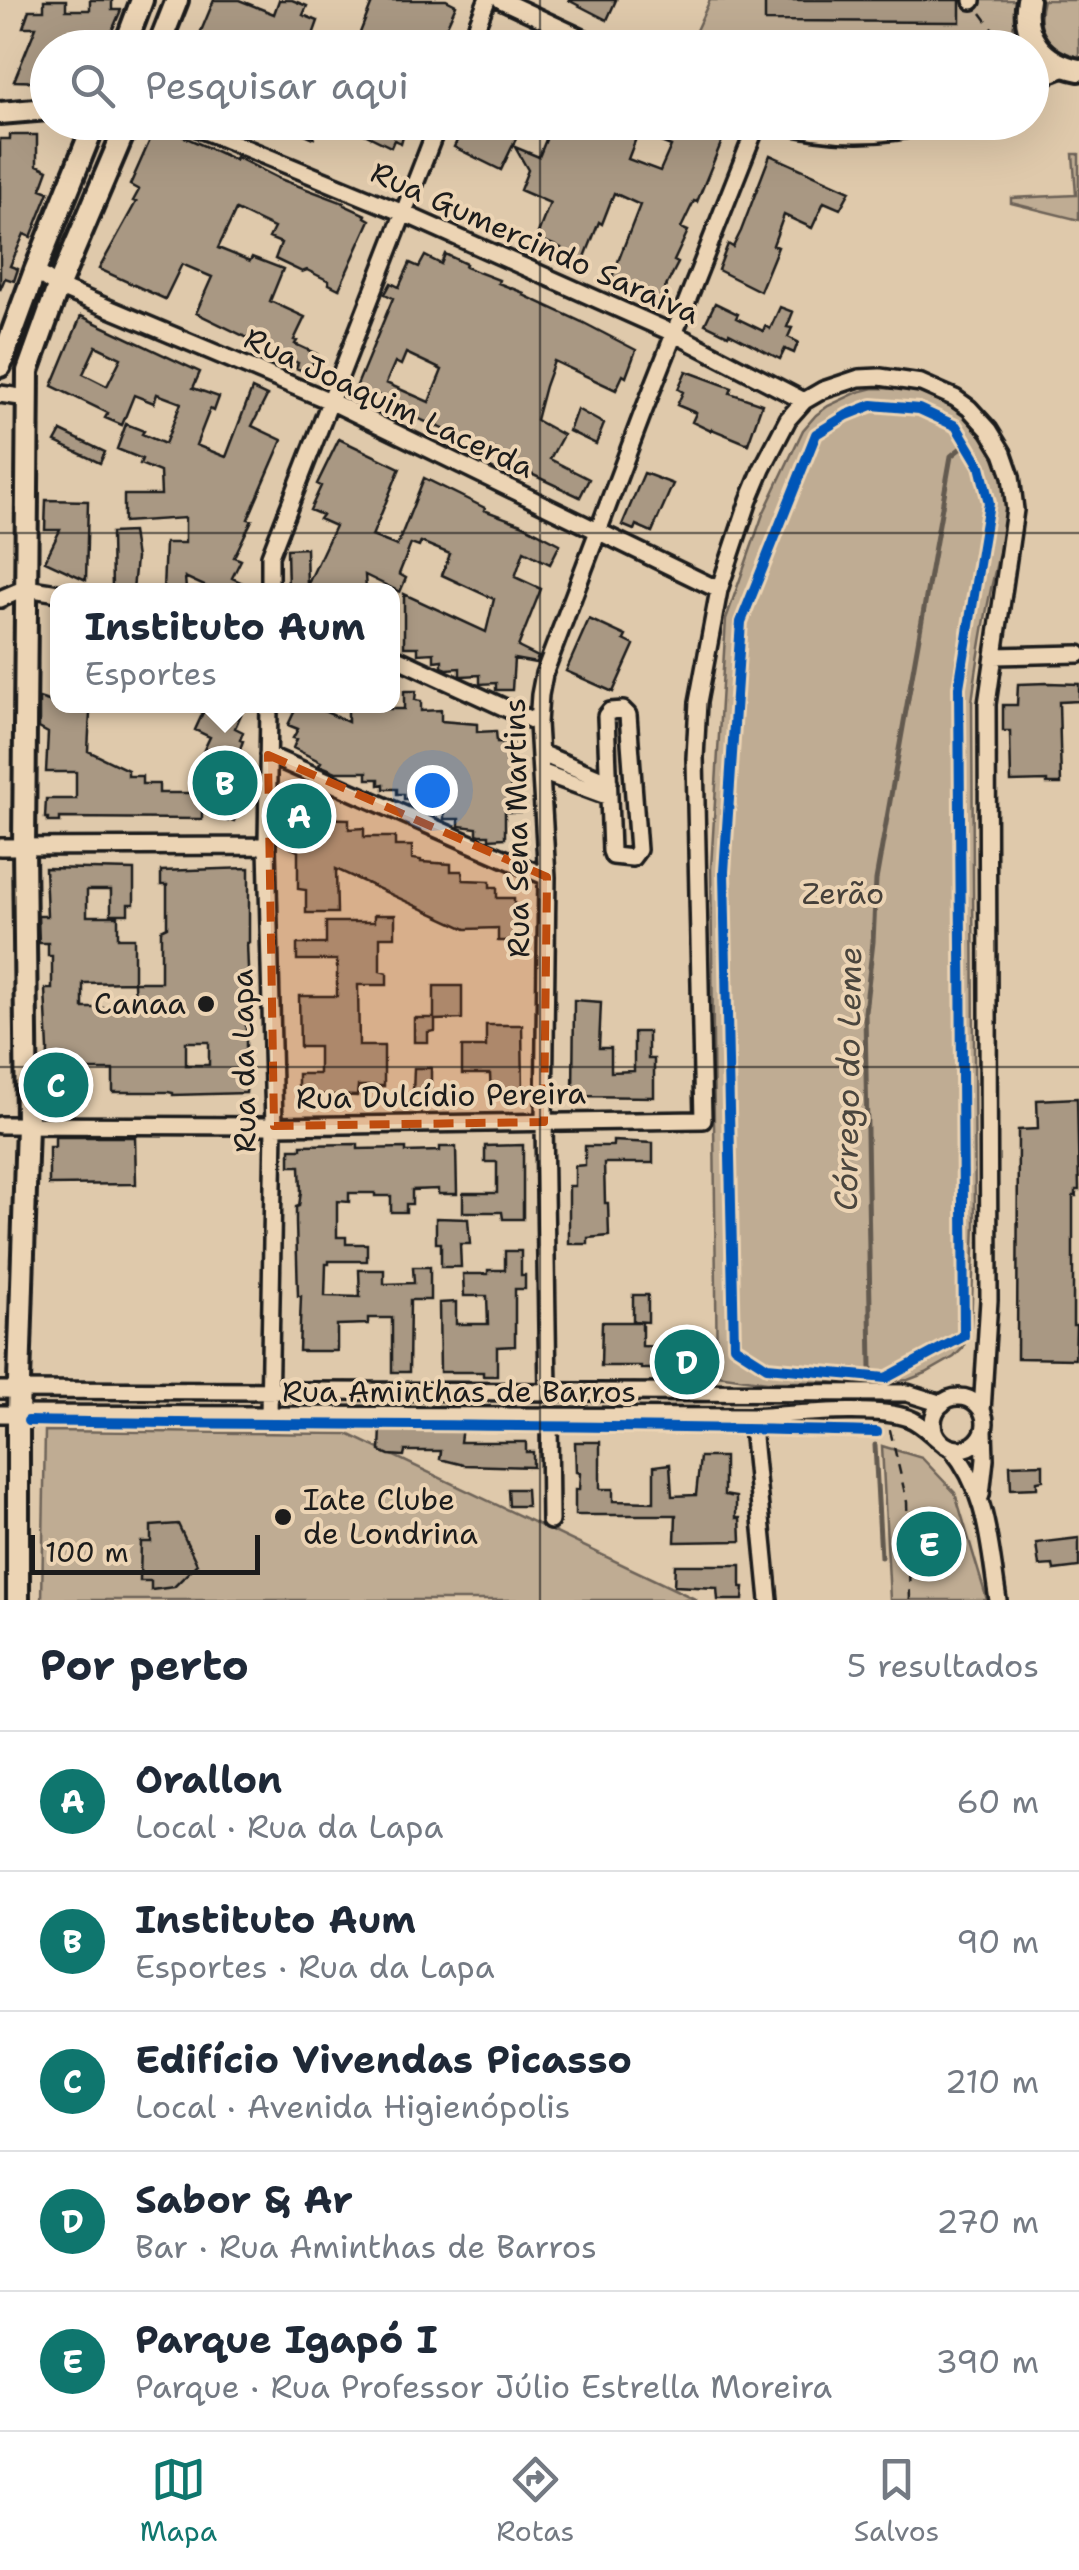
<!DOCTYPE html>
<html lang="pt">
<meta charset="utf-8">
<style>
body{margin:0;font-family:"Shantell Sans",sans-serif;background:#f2f2f3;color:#1f2937}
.scale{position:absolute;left:30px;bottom:25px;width:230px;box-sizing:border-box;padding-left:10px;border:5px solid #1c1c1c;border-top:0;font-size:28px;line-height:35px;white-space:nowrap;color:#1c1c1c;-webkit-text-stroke:8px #ecd4b4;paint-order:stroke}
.you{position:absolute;left:432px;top:790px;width:35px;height:35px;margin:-25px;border:8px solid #fff;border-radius:50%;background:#1a73e8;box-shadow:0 0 0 15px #1a73e833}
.badge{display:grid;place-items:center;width:65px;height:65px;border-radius:50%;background:#0f766e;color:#fff;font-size:32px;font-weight:700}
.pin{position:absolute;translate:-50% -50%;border:5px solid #fff;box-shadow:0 2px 10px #0006}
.popup{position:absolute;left:50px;top:583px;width:350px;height:130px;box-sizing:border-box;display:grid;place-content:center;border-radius:20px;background:#fff;filter:drop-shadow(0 2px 8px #0005);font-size:32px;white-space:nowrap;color:#747a83}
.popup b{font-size:38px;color:#1f2937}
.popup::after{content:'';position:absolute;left:50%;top:100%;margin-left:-20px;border:20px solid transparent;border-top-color:#fff}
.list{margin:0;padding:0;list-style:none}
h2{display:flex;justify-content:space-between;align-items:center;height:130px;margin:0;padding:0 40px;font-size:42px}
h2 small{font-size:32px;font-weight:400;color:#747a83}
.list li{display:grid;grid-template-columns:65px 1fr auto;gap:30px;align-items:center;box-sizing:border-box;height:140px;padding:0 40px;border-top:2px solid #e0e1e3}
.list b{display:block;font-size:38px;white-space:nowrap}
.list p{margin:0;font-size:32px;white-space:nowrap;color:#747a83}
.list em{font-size:32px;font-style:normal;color:#747a83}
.icon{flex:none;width:55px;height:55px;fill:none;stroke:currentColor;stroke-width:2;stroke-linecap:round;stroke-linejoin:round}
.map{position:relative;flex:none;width:1079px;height:1600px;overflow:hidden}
.search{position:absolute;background:#fff;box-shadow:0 10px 40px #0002;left:30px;right:30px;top:30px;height:110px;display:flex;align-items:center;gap:25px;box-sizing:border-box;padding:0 35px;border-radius:55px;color:#747a83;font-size:38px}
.sheet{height:830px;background:#fff}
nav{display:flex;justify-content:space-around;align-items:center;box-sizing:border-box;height:140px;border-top:2px solid #e0e1e3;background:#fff;font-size:28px;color:#747a83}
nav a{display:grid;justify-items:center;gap:5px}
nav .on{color:#0f766e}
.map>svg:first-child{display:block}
.green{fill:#bfac93;stroke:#6e6458;stroke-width:2.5}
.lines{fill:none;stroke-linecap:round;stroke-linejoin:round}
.stream{stroke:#635a50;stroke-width:5}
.building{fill:#a99883;stroke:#1c1c1c;stroke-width:2.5;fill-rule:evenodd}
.minor-casing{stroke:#1c1c1c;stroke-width:22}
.major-casing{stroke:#1c1c1c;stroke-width:28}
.path{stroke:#1c1c1c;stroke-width:2.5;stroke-dasharray:10 8;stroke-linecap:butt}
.minor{stroke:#ecd4b4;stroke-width:15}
.major{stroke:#ecd4b4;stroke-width:20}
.cycleway-casing{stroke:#ecd4b4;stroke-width:16}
.cycleway{stroke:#0057b8;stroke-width:10}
.marked{fill:#bf4d0f;fill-opacity:0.2;stroke:#bf4d0f;stroke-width:8;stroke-dasharray:20 12;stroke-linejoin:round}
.grid{fill:none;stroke:#1c1c1c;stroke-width:2.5;stroke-opacity:0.55}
.poi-dot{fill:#1c1c1c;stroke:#ecd4b4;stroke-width:4}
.labels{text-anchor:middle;stroke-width:8;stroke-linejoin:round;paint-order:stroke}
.street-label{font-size:30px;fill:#1c1c1c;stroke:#ecd4b4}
.park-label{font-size:30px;fill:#45403a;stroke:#ecd4b4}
.poi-label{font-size:30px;fill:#1c1c1c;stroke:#ecd4b4;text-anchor:end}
.water-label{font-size:32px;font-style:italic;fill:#4b463e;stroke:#ecd4b4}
</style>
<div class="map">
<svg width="1079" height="1600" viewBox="0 0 1079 1600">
<rect width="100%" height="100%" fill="#dfc9ab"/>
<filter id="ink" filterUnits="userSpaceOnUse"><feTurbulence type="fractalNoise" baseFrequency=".01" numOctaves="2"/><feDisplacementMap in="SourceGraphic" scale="20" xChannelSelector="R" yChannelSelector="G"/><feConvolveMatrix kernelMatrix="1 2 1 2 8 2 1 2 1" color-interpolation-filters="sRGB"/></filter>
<g filter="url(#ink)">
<!-- green -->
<path class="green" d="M710,0H1023L1014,22L1010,47L688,48Z
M1043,0H1079V64C1048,57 1035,29 1043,0Z
M1073,154H1079V220L1011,203V198L1076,195Z
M874,388C889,388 904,388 919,392C966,403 1002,451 1005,498C1007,529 997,559 991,589C983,626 977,664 972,702L975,1224L971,1326L963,1348L954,1357L926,1373L908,1380L889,1382H767L717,1375L711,868L726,619L763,514L803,430L816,415L828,406L858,392Z
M45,1431L348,1434L697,1600H42Z
M882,1446L922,1458L955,1493L987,1600H890Z"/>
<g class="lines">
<!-- stream -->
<path class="stream" d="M871,1368L865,1012L873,942L876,880L951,456L966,444
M875,1445L881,1557"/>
</g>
<!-- building -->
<path class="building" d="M44,0H66V10H90V0H112V10H121L108,40H88L85,48H48V82L14,81L36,27H23L29,10H44Z
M214,0H239L274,14L279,0H292L307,6L303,15L318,21L313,35L342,48H194Z
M373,0H446L456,5L437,48H354Z
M568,0H616L607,20Z
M765,0H960V22L765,21Z
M278,122H320L314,138Z
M340,122H407L401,143L394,140L391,147Z
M466,122H524L501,170L454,147Z
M553,122H570L584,128L586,122H708L726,131L697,202L694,201L681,228L688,231L674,261L678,263L659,300L612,277L640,205L614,193L602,224L599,222L583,262L559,252L561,248L536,238L550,203L520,190L528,170L515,147L539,157ZM638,133L671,146L660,171L628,159Z
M154,123L235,160L236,157L280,179L344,203V205L366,215L365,217L370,220L339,289L329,284V281L307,270L302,272L275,259L281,243L269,238L274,228L236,210L218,248L250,261L252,257L283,269L270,301L305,317L294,340L297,341L295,344L317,354L308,373L296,368L298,363L285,356L196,313L212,277L182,264L165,299L99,269L136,202L133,201L139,190L130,185L150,140L147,139Z
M10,135H37V165L48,170L41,189L49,192L31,237L24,234L10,266L18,269L14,281L5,278L0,290V139H10Z
M770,155L850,191L840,209L824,202L812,228L784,215L773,245L778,247L760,291L718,270L728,244L733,247L741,231Z
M445,254L466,264L465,267L499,280L498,283L524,293L523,295L582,322L636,350L626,377L623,375L616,390L554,361L545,386L536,420L563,435L550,459L589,479L580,497L510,464L509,466L492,459L494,456L461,437L460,439L447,434L448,431L397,410L399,405L377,395L375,399L355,390L393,298L385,294L391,283L399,287L410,263L419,267L425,256L441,264ZM406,353L442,370L429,402L386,383L395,362L401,365Z
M715,303L738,314L736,318L763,331L765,326L770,329L780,307L793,312L787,327L792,328L788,337L798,342L794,353L785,349L780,359L729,333L728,335L705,324Z
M81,316L200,372L193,388L219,397L214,411L210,409L196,445L226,457L252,389L267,396L252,426L282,440L248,519L252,520L234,557L241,560L232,578L257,590H213L185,577L186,590H163L165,543H185V518L124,522V495H161L160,472L140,464L142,459L117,449L126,424L144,431L142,434L165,444L181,403L157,394L154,403L134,395L122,425L105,418L108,413L52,386ZM96,346L121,358L107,386L83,374Z
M686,371L732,388L730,393L762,404L748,444L712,429L711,431L692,422L696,413L677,405L683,392L678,389Z
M577,409L604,424L596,444L569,431Z
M61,431L105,452L100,463L55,442Z
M339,439L400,468L372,536L397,546L424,478L485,508L484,510L521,524L560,544L550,564L524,551L515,577L541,589L518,647L538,657L536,663L514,659L512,690H496V683L480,684V675L462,676L460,675V668L447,669L442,667V660L434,661V653L418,654V647H404V594L486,632L494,599L442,575L450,554L421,542L419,547L411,544L399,574L406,578L400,592L365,575L366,590H288L287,549L306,548L307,586L335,526L319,519L322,515L310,510L321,486L317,484Z
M644,473L673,484L652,532L636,525L634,530L622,525Z
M46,500L88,501L86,580L45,561L60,530H45Z
M132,532L136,558L133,590H112L111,533Z
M589,619L626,636L624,640L634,645L613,692L566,671Z
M1048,683L1079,684V701L1059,702L1061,784H1047V781L1011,782L1010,731H1003V705H1017L1018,684Z
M404,691H416L415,700L421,701V711L441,710V721L477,724V732L496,731L497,742L513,743L510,795L520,800V812H505V838L489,839V835H480L477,834V828L459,826V819H444V812L424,811L423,803L412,804V799H404V794H397V789H384V784L379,785V779H367V772H336L319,765L321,762L293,748L297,739L293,738L298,729L288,725L297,706H317V708L348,722V706H377V709H404Z
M39,698L58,704V706L90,713L88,751L128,770V776H142V784H159V793H192L209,760L201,756L210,737L195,730L206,706H235L243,710L235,728L243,732L240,740L243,741L239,752L244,755L236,774L243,778L234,797L243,802L234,821L229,819L228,821L202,809V819L60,818V822H48V818H45L46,799H76V772H46L48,733L39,728Z
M308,802V818L349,819V829L364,828V837H395V846H412V859L421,860V862L451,864V871H462L463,880L490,881V887H497V898H514V941H498V928L466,929L336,869L337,913H306V890L298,889V851L278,842V836H291V803Z
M45,868L134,870V904H128V914H111V890H87V916H118V938H134V982H161V930L167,927V885H161V871L249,868V943H247L249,994H243L242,1019H246V1050H249L246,1093L173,1095V1093L168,1092H113V1070H74V1095L40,1096V1075H47L48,1050L45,989H52V956H48V943H39L38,916H47ZM134,982L135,1008H83V983ZM186,1042H209V1065H186Z
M374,915H395V937H380V971L387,973V985H358L359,1046H384V1086H358L357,1096L298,1094V1074H319V1047H300L299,996H337V960H297V944H326V922H374Z
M434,986H462V1019L435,1020V1031L428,1032V1042H414V1018H434Z
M574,1000L601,1002L599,1048H611V1072L634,1071V1032H648V1059H654V1097L573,1096Z
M486,1025H522L523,1093L491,1095L490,1074H462V1047H486Z
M414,1068H431V1093H413Z
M1077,1098L1079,1190H1076V1196H1073V1325H1076L1075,1359L1017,1358L1018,1130L1038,1129L1037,1100Z
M55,1137H135L136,1184L49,1185V1147H55Z
M613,1141L653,1143V1163H604L605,1203H608L609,1236L588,1238V1244H569V1186H575V1166L585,1165V1146H613Z
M358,1144V1149L406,1148V1152L440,1151V1147H456L457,1194H438V1189L412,1190V1204H406V1212H391V1196H375V1193H349V1202L337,1201V1237H346V1244H367V1261H329V1264H326L325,1296L360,1297L359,1270H384V1284L414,1283L413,1267H430V1300H410L409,1372H392V1318H368V1324L337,1325V1351H299L301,1296H298L296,1222V1207L299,1206L301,1192L300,1166H290V1149H301V1145Z
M523,1145V1219H503L502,1212H463V1193H497V1162H485V1146Z
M436,1218L468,1219L470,1244H460L461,1267H441V1243H436Z
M505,1251H521V1275H525V1289H515V1346L497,1347V1376H483V1372H440L439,1303L456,1302V1324H488L487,1296H464L463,1274H488V1270H505Z
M633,1295H648V1322L633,1321Z
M602,1322H642V1346L662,1347V1369H641V1366H601Z
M381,1427H462L460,1442H526V1452H533V1467L464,1465L440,1459L441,1451H405L404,1456L389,1455L380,1451Z
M575,1442H600V1489H613V1501L654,1502V1466L670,1464L672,1496L696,1495L700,1457H724V1495L736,1497V1518H740L741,1541L675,1542L676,1515H575V1490H579L580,1473L576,1472Z
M1043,1464V1480L1037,1481V1488L1011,1489L1010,1465Z
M508,1489H526L527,1506H509Z
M178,1524L197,1564L174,1587L151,1590V1581H140L141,1542H151V1526Z
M1079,1538V1567L1054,1570L1053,1565L1039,1566L1036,1543Z
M675,1565H741V1587H744L743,1600H718L717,1588L674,1586Z"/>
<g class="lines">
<defs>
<path id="minor" d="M501,0L604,48
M972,0V1
M468,48L487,0
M1032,81L1065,68
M183,122L403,213L675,334L804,401
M773,122C830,137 881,139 938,122
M35,271L58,287L330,401L719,590
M0,394L27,398
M270,590V556L439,122
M0,599L26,588L58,593
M392,656L538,723
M994,656L1079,654
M269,706L267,846L274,1126L269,1416
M623,710L628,715L638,850L632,858L613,856L611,851L606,716L610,711Z
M540,753L609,782
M268,755L547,877
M541,772L609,797
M0,847L267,846
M0,1125L274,1126L703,1120L695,758L698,702L719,590L749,500L762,469L788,419L804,401L823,390L859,378L880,377L921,383L955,398L969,408L989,430L1003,453L1011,476L1015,510L987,704L989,1300L982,1411
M0,1390L907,1393L942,1404
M548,1393L544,1122L547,877L538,723L540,695L544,674L642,415L758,122
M933 1423a26 26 0 1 1 52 0a26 26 0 1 1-52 0Z
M0,1414L751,1417C791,1415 873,1405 908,1418C920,1422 930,1433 940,1441
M549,1417L550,1521
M751,1417L769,1600
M951,1448C988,1492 989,1545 998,1600
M981,1495L985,1459L984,1430"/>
<path id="major" d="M1028,0C1021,37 1043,63 1079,70
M124,48L142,0
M158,48L177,0
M0,113L48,109
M0,366L35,271L95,122
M18,1600V1414L27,1125L24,847L28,371L58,287L128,122"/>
</defs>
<!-- minor casing -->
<use href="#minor" class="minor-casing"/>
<!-- major casing -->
<use href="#major" class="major-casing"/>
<!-- path -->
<path class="path" d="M981,13L1007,48
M890,1430L907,1502L910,1600"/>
<!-- minor -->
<use href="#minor" class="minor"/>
<!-- major -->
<use href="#major" class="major"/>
<defs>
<path id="cycleway" d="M872,405L919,409L956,426L980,466L989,503L959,687L964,1336L886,1378L767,1367L734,1346L724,872L741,622L816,434L847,415Z
M28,1421C311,1426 594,1424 877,1432"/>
</defs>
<!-- cycleway casing -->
<use href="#cycleway" class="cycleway-casing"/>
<!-- cycleway -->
<use href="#cycleway" class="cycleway"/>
</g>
</g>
<!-- marked area -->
<path class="marked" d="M268,755L547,877L544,1122L274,1126Z"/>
<!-- grid -->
<path class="grid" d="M540,0V48M540,122V1600M0,533H1079M0,1067H1079"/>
<!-- markers -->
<g class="poi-dot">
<circle cx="206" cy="1004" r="10"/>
<circle cx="283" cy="1517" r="10"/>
</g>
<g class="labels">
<!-- street labels -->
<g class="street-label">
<text transform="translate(535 243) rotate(24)" y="10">Rua Gumercindo Saraiva</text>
<text transform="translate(389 403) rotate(25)" y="10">Rua Joaquim Lacerda</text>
<text transform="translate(517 828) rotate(-91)" y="10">Rua Sena Martins</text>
<text transform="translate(244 1061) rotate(-91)" y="10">Rua da Lapa</text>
<text transform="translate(441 1096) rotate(-1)" y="10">Rua Dulcídio Pereira</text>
<text x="459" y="1402">Rua Aminthas de Barros</text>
</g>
<!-- park labels -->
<g class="park-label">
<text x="843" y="904">Zerão</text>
</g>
<!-- poi labels -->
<g class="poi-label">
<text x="186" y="1014">Canaa</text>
<text x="303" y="1510" text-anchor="start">Iate Clube<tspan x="303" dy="34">de Londrina</tspan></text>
</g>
<!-- water labels -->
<g class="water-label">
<text transform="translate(848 1079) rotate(-89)" y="11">Córrego do Leme</text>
</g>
</g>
</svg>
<div class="scale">100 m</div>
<div class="you"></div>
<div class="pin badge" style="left:299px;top:816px">A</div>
<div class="pin badge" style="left:225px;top:783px">B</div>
<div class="popup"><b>Instituto Aum</b>Esportes</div>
<div class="pin badge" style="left:56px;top:1085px">C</div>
<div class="pin badge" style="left:687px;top:1362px">D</div>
<div class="pin badge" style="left:929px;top:1544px">E</div>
<div class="search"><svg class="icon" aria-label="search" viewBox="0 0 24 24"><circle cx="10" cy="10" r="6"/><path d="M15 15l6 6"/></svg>Pesquisar aqui</div>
</div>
<section class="sheet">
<h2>Por perto<small>5 resultados</small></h2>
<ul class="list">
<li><span class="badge">A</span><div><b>Orallon</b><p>Local · Rua da Lapa</p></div><em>60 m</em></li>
<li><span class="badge">B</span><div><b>Instituto Aum</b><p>Esportes · Rua da Lapa</p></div><em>90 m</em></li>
<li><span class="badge">C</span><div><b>Edifício Vivendas Picasso</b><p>Local · Avenida Higienópolis</p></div><em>210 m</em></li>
<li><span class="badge">D</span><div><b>Sabor &amp; Ar</b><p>Bar · Rua Aminthas de Barros</p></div><em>270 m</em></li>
<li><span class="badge">E</span><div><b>Parque Igapó I</b><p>Parque · Rua Professor Júlio Estrella Moreira</p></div><em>390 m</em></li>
</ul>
</section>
<nav>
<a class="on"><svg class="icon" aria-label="map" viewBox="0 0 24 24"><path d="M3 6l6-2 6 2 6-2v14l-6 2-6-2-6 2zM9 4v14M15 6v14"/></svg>Mapa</a>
<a><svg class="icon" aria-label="directions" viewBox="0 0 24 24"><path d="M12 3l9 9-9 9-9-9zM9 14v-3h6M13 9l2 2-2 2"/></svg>Rotas</a>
<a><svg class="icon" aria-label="saved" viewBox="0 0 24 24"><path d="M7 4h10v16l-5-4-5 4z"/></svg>Salvos</a>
</nav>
